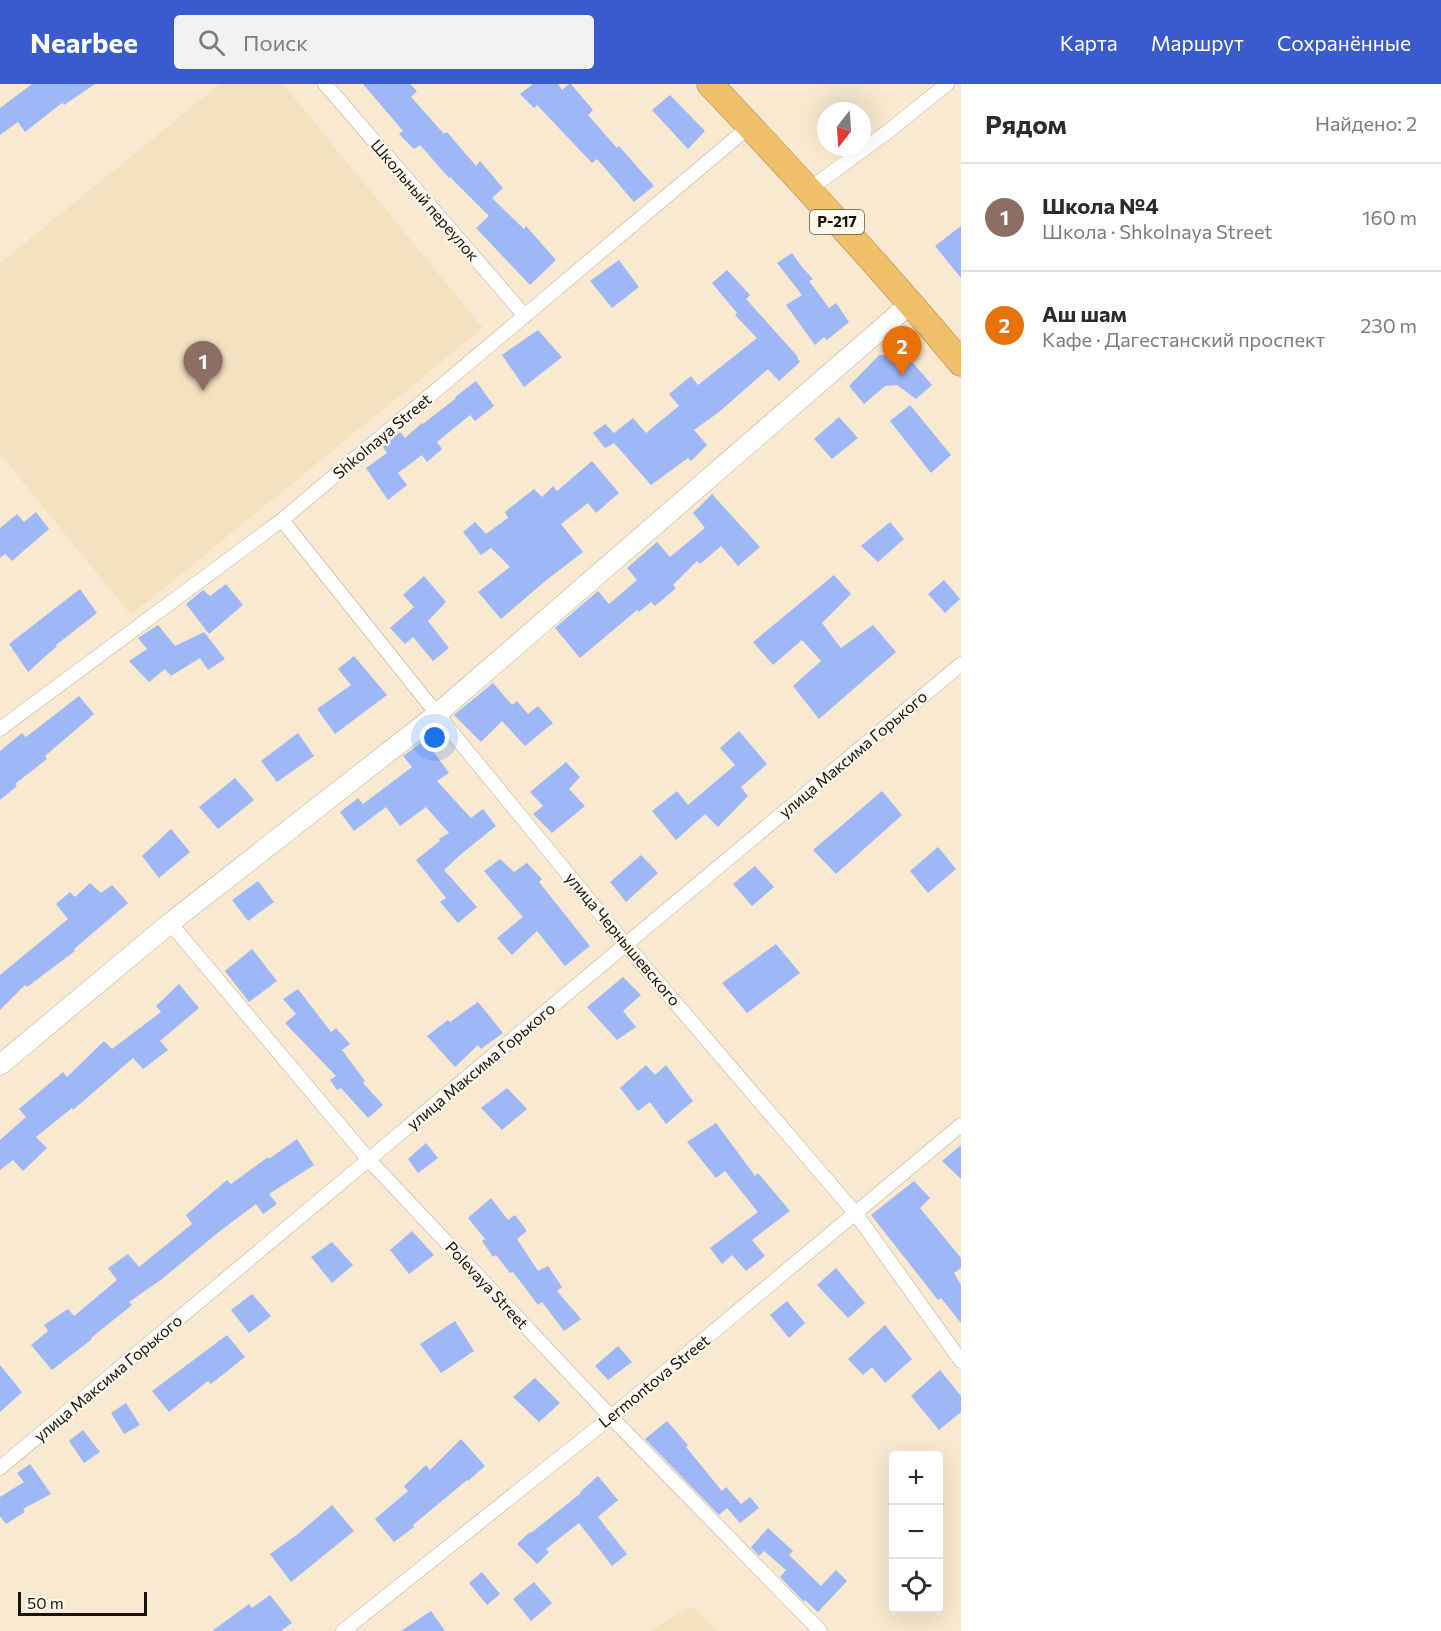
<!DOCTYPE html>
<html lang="ru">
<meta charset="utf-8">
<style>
body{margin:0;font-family:Commissioner,sans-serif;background:#f2f2f3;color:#2b2b33}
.controls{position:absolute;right:18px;bottom:18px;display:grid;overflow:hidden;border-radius:6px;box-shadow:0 6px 24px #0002}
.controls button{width:54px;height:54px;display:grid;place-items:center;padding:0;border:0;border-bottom:2px solid #e1e1e2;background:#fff;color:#2b2b33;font:30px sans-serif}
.compass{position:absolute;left:817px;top:18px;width:54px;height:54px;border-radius:50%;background:#fff;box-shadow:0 6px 24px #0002;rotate:197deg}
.scale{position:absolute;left:18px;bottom:15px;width:129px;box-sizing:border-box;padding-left:6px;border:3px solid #18120a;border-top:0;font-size:16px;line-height:21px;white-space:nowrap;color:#18120a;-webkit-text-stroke:4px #fef8ed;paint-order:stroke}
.you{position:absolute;left:435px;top:654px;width:21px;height:21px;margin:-15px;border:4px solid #fff;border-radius:50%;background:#1a73e8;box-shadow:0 0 0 9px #1a73e833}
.badge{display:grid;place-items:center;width:39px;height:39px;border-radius:50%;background:#3a5bcd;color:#fff;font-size:20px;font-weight:700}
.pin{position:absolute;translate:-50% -50px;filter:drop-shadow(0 2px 3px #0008)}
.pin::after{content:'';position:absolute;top:32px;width:21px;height:18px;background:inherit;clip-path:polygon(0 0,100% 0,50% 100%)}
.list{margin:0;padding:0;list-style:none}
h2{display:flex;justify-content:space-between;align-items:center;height:78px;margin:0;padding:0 24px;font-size:26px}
h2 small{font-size:20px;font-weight:400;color:#7c7c81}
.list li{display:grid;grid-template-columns:39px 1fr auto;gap:18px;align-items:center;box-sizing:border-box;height:108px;padding:0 24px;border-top:2px solid #e1e1e2}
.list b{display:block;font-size:22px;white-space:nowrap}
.list p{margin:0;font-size:20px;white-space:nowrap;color:#7c7c81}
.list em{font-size:20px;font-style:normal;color:#7c7c81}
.icon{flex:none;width:33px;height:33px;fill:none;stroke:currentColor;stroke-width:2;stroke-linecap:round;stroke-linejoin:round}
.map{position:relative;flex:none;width:961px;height:1547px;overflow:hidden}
header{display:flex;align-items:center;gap:36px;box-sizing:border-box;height:84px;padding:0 30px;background:#3a5bcd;color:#fff}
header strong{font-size:28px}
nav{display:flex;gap:33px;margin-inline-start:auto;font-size:21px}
.search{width:420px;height:54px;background:#f2f2f3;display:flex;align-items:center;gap:15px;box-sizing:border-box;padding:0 21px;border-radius:6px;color:#7c7c81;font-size:22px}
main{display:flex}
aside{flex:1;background:#fff}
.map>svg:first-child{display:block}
.built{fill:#f4e1c0}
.building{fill:#9eb7f7}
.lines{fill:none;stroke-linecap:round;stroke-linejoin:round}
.street-casing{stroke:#bcad95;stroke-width:15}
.secondary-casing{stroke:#bcad95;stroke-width:21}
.highway-casing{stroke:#a48248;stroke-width:27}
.street{stroke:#fff;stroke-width:14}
.secondary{stroke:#fff;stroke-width:20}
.highway{stroke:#efbf6a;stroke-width:26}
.labels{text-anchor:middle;stroke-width:4.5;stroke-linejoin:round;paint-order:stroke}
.shield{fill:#fef8ed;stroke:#5d574e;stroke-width:1.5}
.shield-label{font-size:15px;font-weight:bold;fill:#18120a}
.street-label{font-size:16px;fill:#18120a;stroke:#fef8ed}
</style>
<header>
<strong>Nearbee</strong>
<div class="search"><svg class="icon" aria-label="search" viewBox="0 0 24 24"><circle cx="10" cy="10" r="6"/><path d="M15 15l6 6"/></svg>Поиск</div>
<nav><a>Карта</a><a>Маршрут</a><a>Сохранённые</a></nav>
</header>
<main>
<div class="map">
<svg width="961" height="1547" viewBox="0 0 961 1547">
<rect width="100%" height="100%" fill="#f8e9d0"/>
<!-- built -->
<path class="built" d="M220,0H283L483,244L131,531L0,370V179Z
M692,1522L717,1547H649Z"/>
<!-- building -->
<path class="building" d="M32,0H95L64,21L62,19L25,48L18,38L0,51V24Z
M363,0H410L417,7L411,13L444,50L447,48L476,82L480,77L503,104L492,114L524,145L526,142L556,176L530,201L476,144L489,132L450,93L449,94L420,61L414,65L399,50L403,47Z
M533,0H558L562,6L569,0H571L593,26L588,31L617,64L619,62L654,102L634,118L597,75L592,79L537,21L534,24L520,10Z
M670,11L705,47L688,65L652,26Z
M961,142V194L935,162Z
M792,169L802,183L813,195L809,197L829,224L836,219L849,238L827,256L824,253L815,261L786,221L802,211L777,179Z
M619,176L639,203L612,224L590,197Z
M727,186L750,211L746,215L798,273L797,274L800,278L779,297L768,285L719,328L694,346L707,361L691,377L688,374L651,401L614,359L605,364L593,349L605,340L614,349L633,334L646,349L679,322L669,310L691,292L698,301L757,254L735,231L737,229L712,199Z
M538,246L562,273L524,303L502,271Z
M879,271L907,272L932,301L916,315L897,301L885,302L864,320L849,302Z
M476,297L494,322L475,337L470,331L437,358L442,365L427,378L422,371L398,389L407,401L388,416L366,384L387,369L383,363L400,348L405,354L422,339L423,340L456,314L455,313Z
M910,321L951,371L931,389L890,337Z
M839,333L858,354L832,375L814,355Z
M592,377L619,409L596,429L588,419L561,440L583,468L544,498L501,535L478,508L510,483L491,464L481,471L463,448L475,438L486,450L508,434L505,428L534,405L542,413L553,402L557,407Z
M712,410L760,463L738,482L721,462L700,480L697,477L673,501L676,504L655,522L651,518L639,528L637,526L580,574L555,544L598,507L609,520L637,496L627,484L657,458L670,473L705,444L693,429Z
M36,428L49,445L12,477L5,470L0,474V444L17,430L24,438Z
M890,438L904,455L878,478L861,462Z
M834,491L851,510L822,539L841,564L873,541L896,568L819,635L793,602L821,577L802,556L773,581L753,558Z
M424,492L446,518L428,537L449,564L433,577L413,553L405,560L390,544L414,523L403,511Z
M944,496L960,515L945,529L928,510Z
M226,500L243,521L209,550L186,520L203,506L210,512Z
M80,505L97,529L56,561L57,562L28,588L9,560Z
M158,541L175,562L204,548L225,575L208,586L200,574L171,592L165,585L149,598L129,577L147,565L138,554Z
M354,572L387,611L335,650L317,625L351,601L338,585Z
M493,599L512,621L517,617L528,630L538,622L553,639L525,662L502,637L481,658L454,631Z
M79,612L94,630L45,672L47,675L15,700L17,702L0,716V667L22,649L26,653Z
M739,647L767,680L741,703L748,712L718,743L705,730L676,756L652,727L677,707L688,721L735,681L720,664Z
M298,649L314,672L277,698L261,677Z
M425,656L449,689L437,697L471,734L483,725L496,742L460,771L444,786L477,823L458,839L440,818L446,814L416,776L440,757L439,755L449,749L426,723L400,742L386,723L354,747L340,728L358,714L363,720L412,683L403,672Z
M566,678L580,693L569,705L585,722L552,749L533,730L543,722L530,708Z
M235,694L254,716L218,745L199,723Z
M882,707L902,731L836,790L813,766Z
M171,745L190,768L159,794L142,772Z
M938,763L956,785L928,809L910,787Z
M641,771L658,789L626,818L610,798Z
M500,775L514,788L527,779L542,795L539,798L590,862L565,882L537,847L512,871L497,854L523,833L484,787Z
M755,782L774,803L752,822L733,800Z
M258,797L274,818L248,837L232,816Z
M90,799L101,809L112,801L128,819L74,865L75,867L27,903L25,901L0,926V891L68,835L56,820L70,808L75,813Z
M776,860L800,889L747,929L722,899Z
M252,865L277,897L249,918L225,887Z
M623,893L641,911L623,927L636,943L617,956L587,923Z
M179,900L199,924L160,957L168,966L143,985L133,974L73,1026L72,1024L36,1053L47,1064L23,1087L13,1076L0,1086V1056L26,1033L19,1025L63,988L67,993L104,957L112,965L161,928L156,922Z
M298,905L331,948L336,944L350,960L342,966L365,997L363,999L383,1021L368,1034L341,1004L337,1006L330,996L336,992L285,939L296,930L283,915Z
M478,918L503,949L481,965L478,961L455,983L427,952L448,936L450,938Z
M646,981L655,991L666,981L693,1017L666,1040L650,1018L638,1027L620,1004Z
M507,1004L527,1025L502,1046L481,1024Z
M716,1039L755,1092L758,1089L790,1127L752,1156L765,1172L746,1187L732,1171L722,1180L710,1164L758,1128L725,1087L716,1094L687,1058Z
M297,1055L314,1081L269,1110L277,1120L263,1130L256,1120L220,1147L162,1195L129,1218L132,1221L91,1254L92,1255L52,1286L31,1261L48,1247L44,1241L68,1225L74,1232L117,1196L108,1184L128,1170L139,1183L192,1140L186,1131L227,1096L231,1100L268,1073L269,1075Z
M426,1059L438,1074L418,1089L408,1075Z
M961,1061V1095L942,1077Z
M914,1097L930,1114L920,1124L961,1174V1184L954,1189L961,1201V1239L941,1214L938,1216L871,1131Z
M491,1114L508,1136L515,1131L527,1147L517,1155L538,1187L548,1182L562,1203L557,1207L581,1235L564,1247L542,1218L538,1221L513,1188L510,1189L496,1171L493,1173L482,1157L485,1155L468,1134Z
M412,1147L434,1171L409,1190L390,1166Z
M332,1158L353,1181L332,1199L311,1173Z
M836,1184L865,1219L848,1234L817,1201Z
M252,1210L271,1232L249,1249L231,1226Z
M787,1217L805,1239L789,1254L770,1231Z
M455,1237L474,1267L441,1289L420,1260Z
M885,1241L912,1275L885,1299L872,1283L863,1291L848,1275Z
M227,1251L245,1273L211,1300L208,1297L169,1328L152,1307Z
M618,1262L632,1278L608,1296L595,1282Z
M0,1281L22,1308L0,1328Z
M940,1286L961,1312V1328L939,1346L911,1312Z
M535,1294L560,1319L539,1338L513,1313Z
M126,1319L140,1341L124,1350L111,1329Z
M667,1337L688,1361L686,1363L722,1407L726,1403L741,1420L750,1413L759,1424L740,1439L727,1424L719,1431L645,1355Z
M83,1346L100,1368L84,1379L69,1357Z
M461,1355L485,1382L468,1397L467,1396L413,1441L414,1443L394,1458L375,1435L408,1407L404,1402L426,1381L430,1386Z
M30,1380L51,1410L23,1425L25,1428L6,1440L0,1432V1413L24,1398L17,1389Z
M598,1392L618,1416L598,1433L627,1470L612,1482L579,1439L546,1465L549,1468L537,1480L517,1460L530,1448L531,1449L581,1409L580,1408Z
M332,1421L354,1447L291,1498L270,1470L298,1450Z
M768,1444L793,1467L789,1471L821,1502L836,1486L847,1497L818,1528L805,1516L804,1518L780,1493L786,1486L764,1467L759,1472L751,1463Z
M482,1488L500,1510L487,1521L469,1499Z
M534,1498L552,1519L531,1537L513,1515Z
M270,1511L292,1539L281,1547H212L249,1520L252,1524Z
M431,1527L445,1547H401Z"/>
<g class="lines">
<defs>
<path id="street" d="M325,0L525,232
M808,106L886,49L947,0
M282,436L437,630L626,861L856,1130L961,1277
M0,645L282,436L750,42
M170,839L369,1076L611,1333L820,1547
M0,1384L961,580
M343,1547L611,1333L961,1041"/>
<path id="secondary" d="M0,981L170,839L437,630L911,219"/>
<path id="highway" d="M710,0C796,91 881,183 961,279"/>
</defs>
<!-- street casing -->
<use href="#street" class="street-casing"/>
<!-- secondary casing -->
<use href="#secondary" class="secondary-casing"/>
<!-- highway casing -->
<use href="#highway" class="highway-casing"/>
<!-- street -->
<use href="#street" class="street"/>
<!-- secondary -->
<use href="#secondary" class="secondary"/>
<!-- highway -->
<use href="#highway" class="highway"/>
</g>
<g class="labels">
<!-- shield labels -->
<rect class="shield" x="810" y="126" width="54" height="24" rx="4.5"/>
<g class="shield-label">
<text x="837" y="143">Р-217</text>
</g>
<!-- street labels -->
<g class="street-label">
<text transform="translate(425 116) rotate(49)" y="6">Школьный переулок</text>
<text transform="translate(382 352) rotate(-40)" y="6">Shkolnaya Street</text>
<text transform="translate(853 670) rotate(-40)" y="6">улица Максима Горького</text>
<text transform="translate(623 855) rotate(50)" y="6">улица Чернышевского</text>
<text transform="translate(481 982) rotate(-40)" y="6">улица Максима Горького</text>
<text transform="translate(487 1201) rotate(47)" y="6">Polevaya Street</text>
<text transform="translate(108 1294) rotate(-40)" y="6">улица Максима Горького</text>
<text transform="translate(654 1297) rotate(-39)" y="6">Lermontova Street</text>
</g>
</g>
</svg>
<div class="controls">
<button>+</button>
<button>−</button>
<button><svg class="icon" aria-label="locate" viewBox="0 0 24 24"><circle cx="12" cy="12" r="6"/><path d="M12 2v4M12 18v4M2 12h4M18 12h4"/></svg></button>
</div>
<svg class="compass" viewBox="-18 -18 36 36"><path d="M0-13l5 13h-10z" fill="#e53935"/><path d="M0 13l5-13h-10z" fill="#7c7c81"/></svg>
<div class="scale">50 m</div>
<div class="you"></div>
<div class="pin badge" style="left:203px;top:307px;background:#8d6e63">1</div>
<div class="pin badge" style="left:902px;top:292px;background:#e8710a">2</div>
</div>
<aside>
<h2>Рядом<small>Найдено: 2</small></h2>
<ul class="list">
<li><span class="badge" style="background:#8d6e63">1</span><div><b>Школа №4</b><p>Школа · Shkolnaya Street</p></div><em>160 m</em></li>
<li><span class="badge" style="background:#e8710a">2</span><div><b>Аш шам</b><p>Кафе · Дагестанский проспект</p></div><em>230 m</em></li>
</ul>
</aside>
</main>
